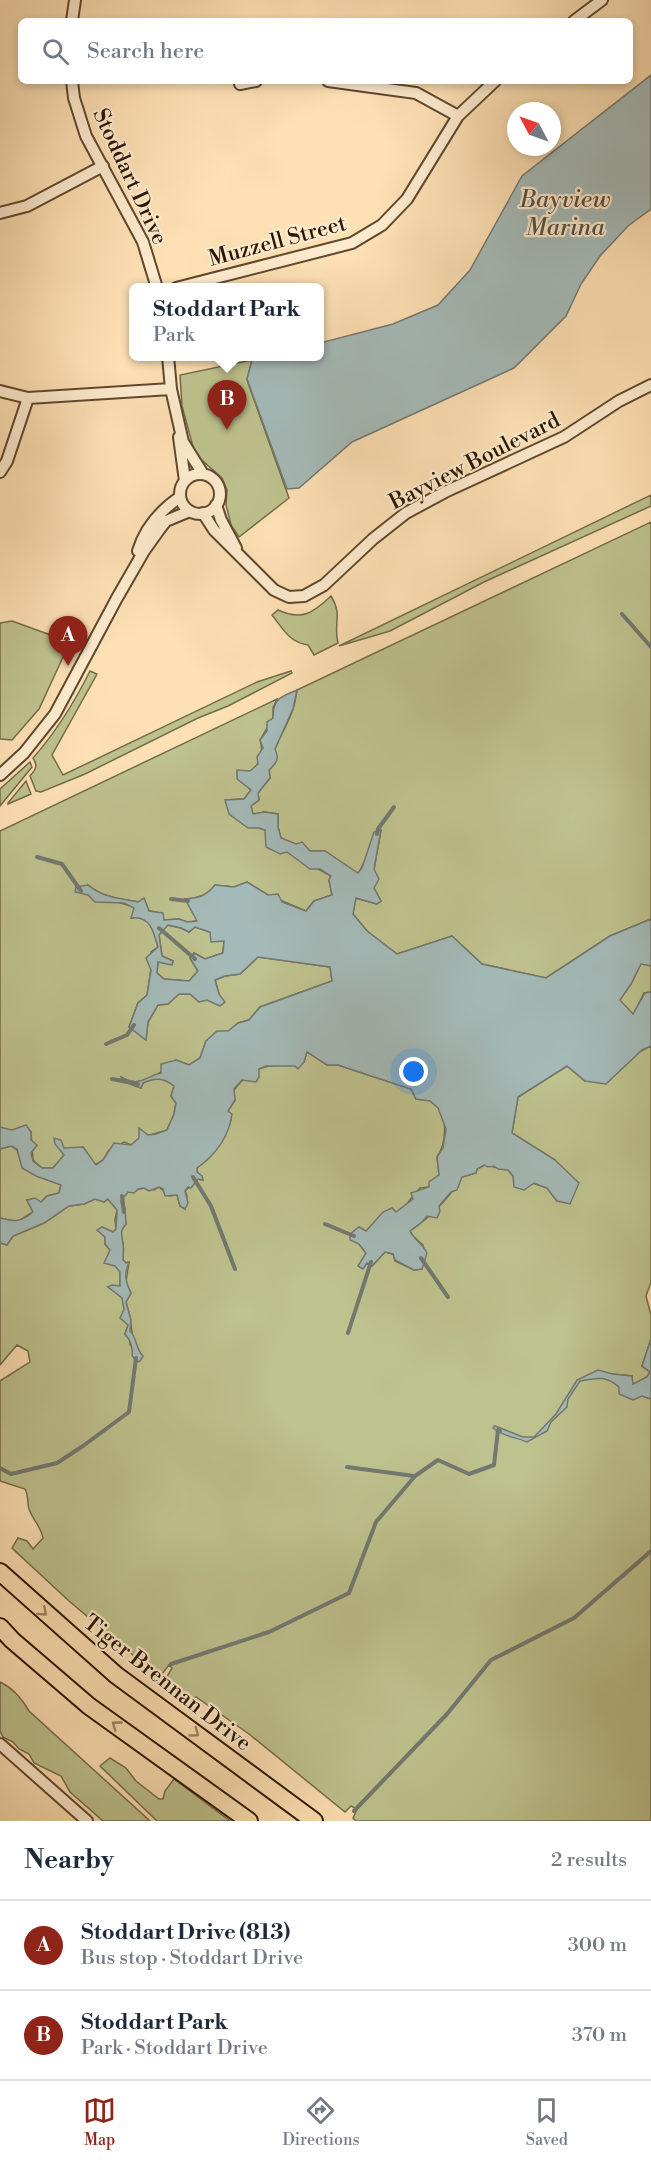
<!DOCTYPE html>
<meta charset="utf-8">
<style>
body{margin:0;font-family:"Libre Bodoni",serif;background:#f6f6f7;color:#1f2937}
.compass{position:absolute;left:507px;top:102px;width:54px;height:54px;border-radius:50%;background:#fff;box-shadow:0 3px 9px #0003;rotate:311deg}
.you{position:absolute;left:414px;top:1072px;width:21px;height:21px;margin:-15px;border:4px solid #fff;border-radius:50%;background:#1a73e8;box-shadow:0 0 0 9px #1a73e833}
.badge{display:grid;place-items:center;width:39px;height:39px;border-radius:50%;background:#8f2418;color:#fff;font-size:20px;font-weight:700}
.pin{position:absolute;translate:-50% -50px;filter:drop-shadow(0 2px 3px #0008)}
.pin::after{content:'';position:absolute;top:32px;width:21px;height:18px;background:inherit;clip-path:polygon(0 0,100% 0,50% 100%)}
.popup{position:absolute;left:129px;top:283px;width:195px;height:78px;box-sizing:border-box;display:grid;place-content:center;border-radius:9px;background:#fff;filter:drop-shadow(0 2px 4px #0005);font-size:20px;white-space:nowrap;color:#747a83}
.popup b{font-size:22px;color:#1f2937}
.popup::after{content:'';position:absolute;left:50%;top:100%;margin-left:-12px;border:12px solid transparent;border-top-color:#fff}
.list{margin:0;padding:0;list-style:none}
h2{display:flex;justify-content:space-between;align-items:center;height:78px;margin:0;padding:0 24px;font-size:26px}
h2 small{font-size:20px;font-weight:400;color:#747a83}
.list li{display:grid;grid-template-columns:39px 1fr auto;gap:18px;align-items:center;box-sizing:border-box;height:90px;padding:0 24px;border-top:2px solid #e0e1e3}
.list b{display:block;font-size:22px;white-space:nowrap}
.list p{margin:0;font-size:20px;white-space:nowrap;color:#747a83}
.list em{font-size:20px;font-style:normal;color:#747a83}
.icon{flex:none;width:33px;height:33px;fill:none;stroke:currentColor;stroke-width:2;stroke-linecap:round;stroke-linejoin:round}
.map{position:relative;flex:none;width:651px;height:1821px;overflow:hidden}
.search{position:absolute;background:#fff;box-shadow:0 3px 9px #0003;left:18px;right:18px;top:18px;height:66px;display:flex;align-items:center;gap:15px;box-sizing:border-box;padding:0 21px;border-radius:9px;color:#747a83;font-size:22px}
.sheet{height:258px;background:#fff}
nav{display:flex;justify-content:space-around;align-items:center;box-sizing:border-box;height:84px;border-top:2px solid #e0e1e3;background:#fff;font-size:16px;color:#747a83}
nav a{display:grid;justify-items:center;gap:3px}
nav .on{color:#8f2418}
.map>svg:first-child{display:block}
.green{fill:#bec28e;stroke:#746c48;stroke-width:1.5}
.water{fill:#a4bab8;stroke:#737870;stroke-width:1.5;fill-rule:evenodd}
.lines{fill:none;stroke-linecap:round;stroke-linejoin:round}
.stream{stroke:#737870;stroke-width:4}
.street-casing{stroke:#5f482f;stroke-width:14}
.primary-casing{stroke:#2a1603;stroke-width:20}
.street{stroke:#feebce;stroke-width:10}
.primary{stroke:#fde0b4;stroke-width:16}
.oneway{stroke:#9e8564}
.labels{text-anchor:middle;stroke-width:4.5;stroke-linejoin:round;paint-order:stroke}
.street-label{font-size:22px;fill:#2a1603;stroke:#feebce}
.water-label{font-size:24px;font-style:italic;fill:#554f42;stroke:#feebce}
</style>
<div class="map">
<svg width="651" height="1821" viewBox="0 0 651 1821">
<rect width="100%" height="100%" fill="#fde0b4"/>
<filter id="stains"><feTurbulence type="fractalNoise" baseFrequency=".00333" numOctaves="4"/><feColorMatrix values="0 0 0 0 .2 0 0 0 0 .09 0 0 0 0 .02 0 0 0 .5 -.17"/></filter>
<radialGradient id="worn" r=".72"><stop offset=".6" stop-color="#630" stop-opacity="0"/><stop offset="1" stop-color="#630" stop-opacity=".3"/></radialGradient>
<!-- green -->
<path class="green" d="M252,360L247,380L289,498L239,537L231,525L226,505L227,490L222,478L195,454L182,406L180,375Z
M651,495V506L484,582L390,631L339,646Z
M651,522V919L610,936L546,978L482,964L452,936L397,954L367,931L353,914L355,898L377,904L381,901L374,888V869L381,830L358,874L325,851H310L281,838L278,827V814L264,812L253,815L251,806L259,800L258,793L270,778C266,755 286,731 293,709C295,703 296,696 297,690Z
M331,596C343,615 333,624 338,643L314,655L308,645C289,642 284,630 272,615L278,610C302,621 313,613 331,596Z
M12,621L70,642L39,709L12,740L0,739V623Z
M90,671L97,674L52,755L63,775L257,682L291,671L292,673L228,706L198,718L85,774L41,792L36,791L30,776C36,769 38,766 33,758C57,731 74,703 90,671Z
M277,699L273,708V718L260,740C266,756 254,770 244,783L251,790L244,799L226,800L259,828L265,830L287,852L331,876L329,880L332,895L314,901L306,911L268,895L247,882L234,887L215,885C207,896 199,898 186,899L198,921L187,922L179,919L164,920L156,912L149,911L146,903C126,900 105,899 88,885L89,895C104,900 120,901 135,908L132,918L140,916L147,919L154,933L158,947L151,952V969L147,995L138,1003L129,1027L146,1039L148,1022L158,1005L168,1004L179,994H190L199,1002L219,994L215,980L225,976L240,974L258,957L330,967L332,981L260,1007L249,1020L238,1023L228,1032L206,1041L200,1058L189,1065L176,1060C161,1073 141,1089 122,1078V1081L141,1088L143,1083C155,1077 164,1077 174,1086L171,1096L176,1103L174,1114L167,1130L140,1138L131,1145L124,1142L109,1150L103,1160L95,1165L83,1147L64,1155L53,1168H42L33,1160L31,1132L5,1130L0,1127V831Z
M30,762L32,767L0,806V789Z
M26,781L31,794L8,804V803Z
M167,925L181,928L189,932L195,927L210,932L224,941L223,953L205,959L194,953L190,958L198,971L189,981L164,979L157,973L158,962L172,964L173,961L162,956L159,935Z
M641,963L651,966V992L644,993L633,1015L619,1000L631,984Z
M651,1046V1282L646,1296L651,1315V1339L642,1366L650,1372L647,1377L632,1385V1376L613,1374L642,1396L651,1399V1821H356L353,1818L357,1809L351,1806L345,1812L249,1734L196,1697L188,1699L167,1685L165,1680L172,1668L169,1665L162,1674L134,1656L69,1601L12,1548L18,1538L27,1541L33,1549L43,1538C41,1527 33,1520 29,1509C27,1503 29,1497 25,1489L0,1481V1381L30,1362L28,1351L17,1345L0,1365V1243L7,1245L13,1236L44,1223L69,1206L84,1204L95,1199L104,1202L108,1199L117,1210L115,1220L116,1229L113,1232L102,1227L98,1230L105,1237V1244L110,1250V1254L120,1272V1286L108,1287L122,1297L128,1325L125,1334L130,1340V1345L142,1356C132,1344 132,1332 130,1317C129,1312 127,1307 126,1302L131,1293L126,1282L129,1262L125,1263L123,1260C123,1255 124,1249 123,1244C121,1235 119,1232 126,1224L120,1201L127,1192H134C140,1187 146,1188 154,1190L159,1187L169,1196L177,1195L180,1206L185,1209L187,1196L185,1191L198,1179L202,1180L197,1172V1168C215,1155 224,1141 231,1120L228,1111L235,1100L234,1090C241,1080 253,1070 265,1067C278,1063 290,1068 304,1062L307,1051L327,1065H338L411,1089L416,1099C420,1100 427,1099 431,1101C449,1110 447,1143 437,1157L439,1175L430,1182V1187L420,1188L404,1207L359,1244L366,1253L363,1268L367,1263L372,1266L385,1252L393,1254L395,1261L414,1270L422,1269L423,1245L413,1236L410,1231C430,1217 449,1198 462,1177L476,1173L477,1169L485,1165L508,1170L513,1176L547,1188L557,1201H562L555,1160L512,1133L518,1097L567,1066L585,1081Z
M11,1146L17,1150C26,1176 36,1176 61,1184L59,1193L47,1196L41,1202L27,1200L33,1212L17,1222L0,1218V1149Z
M0,1682C13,1688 22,1699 29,1711L150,1821H103L70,1792L61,1776L34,1763L29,1754L19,1749L13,1742L3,1737L0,1731Z
M110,1758L126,1768L136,1781L159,1799H163L165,1791L174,1779L230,1821H157L100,1766Z"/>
<!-- water -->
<path class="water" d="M651,75V209L628,226L600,256L581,284L566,316L514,368L352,442L299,488L287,489L247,379L252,360L266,357L320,356V343L393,324L438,305L470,270L522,176Z
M297,690L293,709L275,749C280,759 276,764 269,770L270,778L258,793L259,800L251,806L253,814L264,812L278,814V827L281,838L296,844L302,842L310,851H325L358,873L362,868L374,832L381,830L374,869L379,879L374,888L381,901L377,904L356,898L353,914L367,931L397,954L452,936L482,964L546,978L610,936L651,919V966L641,964L631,984L620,1000L633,1014L645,993L651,992V1046L642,1050L606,1084L585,1081L567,1066L518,1097L512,1133L555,1160L579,1183L570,1204L557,1201L547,1188L534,1183L524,1190L514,1187L513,1176L508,1170L498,1169L494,1166L488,1167L484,1165L477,1169L476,1173L462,1177L457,1190L451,1192L439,1206L440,1211L437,1218L427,1216L422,1222L410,1231C414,1240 423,1244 427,1253L422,1269L414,1270L395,1260L393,1254L385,1252L372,1266L367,1263L363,1269L358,1266L366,1253L359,1244L350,1240V1234L359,1227L366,1231L383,1212L392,1208L396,1212L413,1199L411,1193L429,1187V1182L439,1175L437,1157L443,1148L446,1129L438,1108L430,1101L416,1099L411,1089L338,1065H327L307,1052L304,1062L298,1069L295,1066H266L259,1069V1077L256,1082L242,1080L234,1089L235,1100L228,1111L232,1114C229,1137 215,1155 197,1168V1172L202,1176L203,1180L198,1179L191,1188L188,1187L185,1191L188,1203L185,1209L180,1206L177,1195L165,1196L163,1189L159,1187L149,1191L144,1188L138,1189L134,1193L128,1192L121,1201L122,1207L125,1208L126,1224C119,1232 122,1234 123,1244C124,1249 123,1255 123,1260L126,1263L129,1262C124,1274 125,1281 131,1293L126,1302L131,1320L130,1331C137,1337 135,1348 143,1356L140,1361L136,1362L132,1355C133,1348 130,1340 125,1334L128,1325L120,1318L124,1309L122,1298L108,1287L112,1285L120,1286V1272L115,1266L104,1263L110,1250L105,1244V1237L97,1230L102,1227L113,1232L116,1229L117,1210L108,1199L104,1202L95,1199L84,1204L69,1206L44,1223L13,1236L7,1245L0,1243V1218C15,1222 21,1222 33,1212L27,1200L35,1198L41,1202L47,1196L59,1193L61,1185L36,1176L22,1168L17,1149L11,1146L0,1149V1127L12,1130L26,1125L31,1132V1140L37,1145L31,1153L33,1161L42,1168H53L64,1155L55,1144L54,1138L61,1140L64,1148L83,1147L96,1165L103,1160L114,1143L131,1145L139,1138V1128L148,1135L156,1134L167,1130L174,1114L176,1103L171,1096L174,1086C164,1078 155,1077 143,1083L141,1088L122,1081L121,1077C139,1088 144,1077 161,1073V1064L176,1060L189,1065L200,1058L206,1041L217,1031H228L238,1023L249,1020L260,1007L332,981L330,967L258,957L240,974L225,976L215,980L219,994L225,1002L220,1006L207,1000L199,1002L190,994H179L168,1004L158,1005L148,1022L146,1040L129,1027L138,1003L147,995L151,970L146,958L158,947C154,932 150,915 131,918L134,908L124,903L95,902L88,895L75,892L76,887L88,885C103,898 120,898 138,902L144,898L149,911L163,913L164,920L179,919L187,922L197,921L185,899C199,898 206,896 215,885L234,887L247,882L268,895L278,894L282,902L306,911L314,901L332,895L329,880L331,876L320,869H310L287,852L280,854L266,847L265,830L259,828H248L229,814L225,800L244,799L251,790L237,779V770L250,771L258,764L257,757L263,748L260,740L267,731V722L273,718C273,698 281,697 297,690ZM168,925L181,928L189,932L195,927L210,932L211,942L224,941L223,953L205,959L194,953L190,958L198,971L189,981L164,979L157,973L158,962L172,965L173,961L162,956L159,935Z
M651,1339V1399L642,1396L633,1400L619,1394V1387C605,1375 597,1378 580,1381L568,1399L567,1407L551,1422L547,1431L527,1442C516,1437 501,1436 493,1428L495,1426L523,1437H534L556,1414L577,1380L598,1370L613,1374L632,1376L633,1384L647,1377L650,1372L642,1366Z"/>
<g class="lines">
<!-- stream -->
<path class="stream" d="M622,614L651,647
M377,834L378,829L394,807
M37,857L62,864L81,891
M171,899L188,901
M159,928L195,959
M106,1044L127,1035L134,1025
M112,1079L138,1084
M193,1177L211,1206L235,1269
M122,1196L124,1212
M325,1224L354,1236
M421,1258L448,1297
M348,1333L371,1262
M347,1467L414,1476
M0,1468L11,1474L57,1463L83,1446L129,1412L136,1358
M171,1664L269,1632L349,1593L376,1522L415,1476L438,1460L469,1474L494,1465L498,1430L500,1431
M354,1811L447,1714L491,1660L574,1618L651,1551"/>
<defs>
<path id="street" d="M72,21L75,0
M574,21L602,0
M72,81L74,98L86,136L143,242L157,288
M328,81L416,93L458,116
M240,84L256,81
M0,213L27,206L103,166
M176,288L352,243L382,225L407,199L458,116L495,81
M168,356L171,389L183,442L203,474
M0,391L28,398L171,389
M179,437L185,481
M0,472L7,461L28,398
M180 494a20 20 0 1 1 40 0a20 20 0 1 1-40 0Z
M216,505L221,520L236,548
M203,513L214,530L274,590L289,597L304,596L324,585L373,539L406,513L445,492L564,437L619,401L651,385
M138,551C145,528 161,510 180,497
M0,775L24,753L55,714L117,598L144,551L159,530L166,521L190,511
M0,1744L87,1821"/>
<path id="primary" d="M0,1572L116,1675L314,1821
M0,1627L12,1640L89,1706L249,1821"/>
</defs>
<!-- street casing -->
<use href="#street" class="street-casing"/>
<!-- primary casing -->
<use href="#primary" class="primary-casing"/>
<!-- street -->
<use href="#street" class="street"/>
<!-- primary -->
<use href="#primary" class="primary"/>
</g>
<!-- one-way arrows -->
<defs><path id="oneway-chevron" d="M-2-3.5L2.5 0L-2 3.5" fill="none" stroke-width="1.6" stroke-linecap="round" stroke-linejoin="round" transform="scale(1.5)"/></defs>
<g class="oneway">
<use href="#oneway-chevron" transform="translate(43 1612) rotate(42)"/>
<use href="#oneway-chevron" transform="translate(116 1725) rotate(-144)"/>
<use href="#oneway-chevron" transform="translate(195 1733) rotate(36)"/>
</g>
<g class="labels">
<!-- street labels -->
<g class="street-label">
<text transform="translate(131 176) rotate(65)" y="8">Stoddart Drive</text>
<text transform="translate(277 240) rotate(-15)" y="8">Muzzell Street</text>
<text transform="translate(474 460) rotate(-27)" y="8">Bayview Boulevard</text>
<text transform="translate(168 1682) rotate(38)" y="8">Tiger Brennan Drive</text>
</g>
<!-- water labels -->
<g class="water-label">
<text x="565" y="207">Bayview<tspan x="565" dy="28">Marina</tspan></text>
</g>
</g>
<rect width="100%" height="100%" filter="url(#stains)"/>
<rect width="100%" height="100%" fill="url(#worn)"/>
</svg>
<svg class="compass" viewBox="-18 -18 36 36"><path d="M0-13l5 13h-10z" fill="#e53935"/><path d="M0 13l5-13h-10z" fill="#747a83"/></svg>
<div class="you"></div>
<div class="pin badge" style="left:68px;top:666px">A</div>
<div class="pin badge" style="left:227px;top:430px">B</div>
<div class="popup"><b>Stoddart Park</b>Park</div>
<div class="search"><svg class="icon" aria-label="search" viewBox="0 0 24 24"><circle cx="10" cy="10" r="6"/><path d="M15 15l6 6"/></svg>Search here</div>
</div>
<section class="sheet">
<h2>Nearby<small>2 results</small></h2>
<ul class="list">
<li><span class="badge">A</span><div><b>Stoddart Drive (813)</b><p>Bus stop · Stoddart Drive</p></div><em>300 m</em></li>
<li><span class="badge">B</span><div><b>Stoddart Park</b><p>Park · Stoddart Drive</p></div><em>370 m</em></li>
</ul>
</section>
<nav>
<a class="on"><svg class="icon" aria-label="map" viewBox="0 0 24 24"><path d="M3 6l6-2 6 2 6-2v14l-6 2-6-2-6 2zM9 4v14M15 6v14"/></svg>Map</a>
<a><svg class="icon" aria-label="directions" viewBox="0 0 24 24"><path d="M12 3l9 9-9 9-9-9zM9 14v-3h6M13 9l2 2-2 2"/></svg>Directions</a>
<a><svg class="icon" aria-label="saved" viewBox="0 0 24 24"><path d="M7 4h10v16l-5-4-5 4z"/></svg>Saved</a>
</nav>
